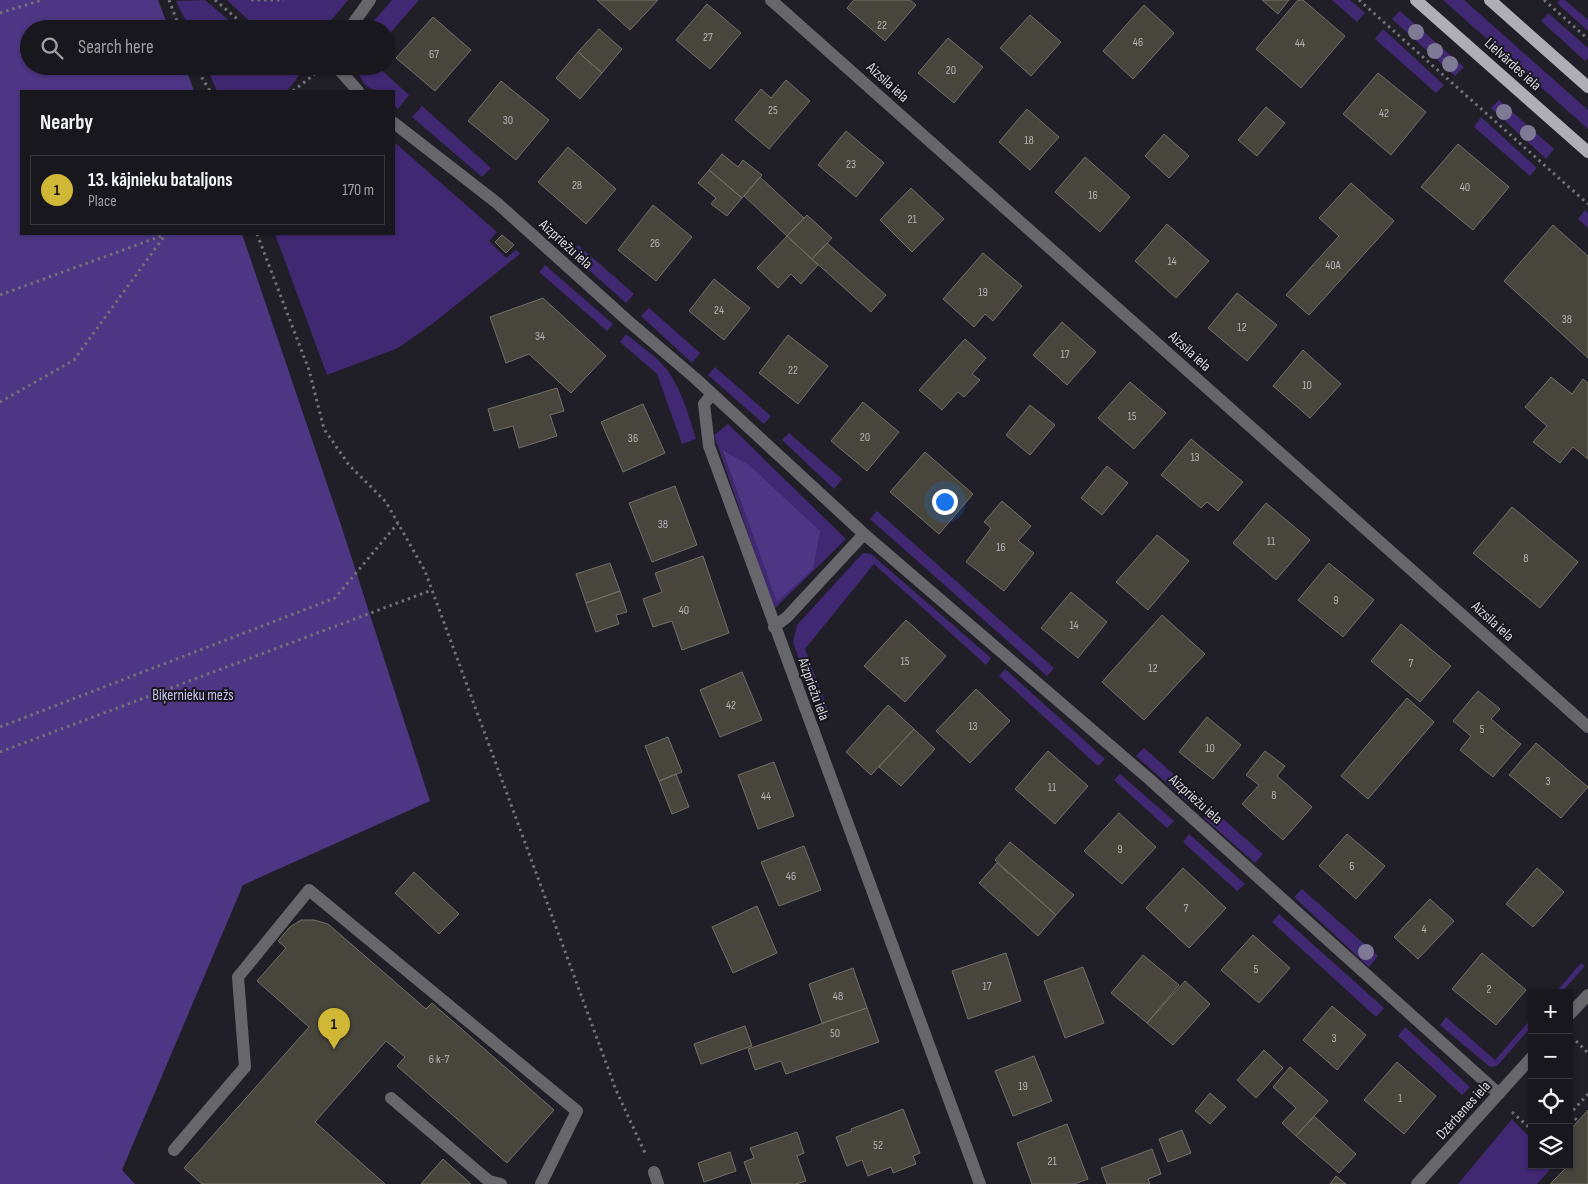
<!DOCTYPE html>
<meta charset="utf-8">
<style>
body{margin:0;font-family:"Sofia Sans Condensed",sans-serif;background:#25242a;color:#f1f3f6}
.controls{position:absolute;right:15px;bottom:15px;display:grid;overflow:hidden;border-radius:0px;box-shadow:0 1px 4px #0004}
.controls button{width:45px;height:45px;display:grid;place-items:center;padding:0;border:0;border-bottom:1px solid #36363b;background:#18171d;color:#f1f3f6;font:25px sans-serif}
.you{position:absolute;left:944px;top:501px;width:18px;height:18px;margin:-12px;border:4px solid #fff;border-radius:50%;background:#1a73e8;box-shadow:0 0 0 8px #1a73e833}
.badge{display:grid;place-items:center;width:32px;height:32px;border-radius:50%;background:#d0b836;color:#111;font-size:16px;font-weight:700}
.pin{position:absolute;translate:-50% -41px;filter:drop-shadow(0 1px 2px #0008)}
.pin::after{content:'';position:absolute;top:26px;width:18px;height:15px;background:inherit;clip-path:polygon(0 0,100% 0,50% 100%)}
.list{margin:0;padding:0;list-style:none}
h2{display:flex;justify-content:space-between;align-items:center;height:65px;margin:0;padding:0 20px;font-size:21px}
h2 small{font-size:16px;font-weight:400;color:#9f9fa4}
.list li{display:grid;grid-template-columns:32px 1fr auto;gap:15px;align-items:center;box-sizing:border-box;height:70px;margin:0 10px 10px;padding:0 10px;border:1px solid #36363b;border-radius:0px}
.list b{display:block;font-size:19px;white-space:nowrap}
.list p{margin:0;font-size:16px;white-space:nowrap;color:#9f9fa4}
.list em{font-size:16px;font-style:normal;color:#9f9fa4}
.icon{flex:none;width:28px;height:28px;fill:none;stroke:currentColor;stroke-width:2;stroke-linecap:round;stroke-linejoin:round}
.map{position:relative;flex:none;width:1588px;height:1184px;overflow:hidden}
.search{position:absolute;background:#18171d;box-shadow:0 1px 4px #0004;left:20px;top:20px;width:375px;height:55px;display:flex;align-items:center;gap:12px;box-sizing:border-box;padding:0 18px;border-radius:28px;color:#9f9fa4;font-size:19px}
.panel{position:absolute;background:#18171d;box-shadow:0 1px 4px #0004;left:20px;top:90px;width:375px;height:145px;border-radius:0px}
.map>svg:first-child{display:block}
.green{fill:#402872;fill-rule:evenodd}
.forest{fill:#4d3683}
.building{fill:#47453c;stroke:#727066}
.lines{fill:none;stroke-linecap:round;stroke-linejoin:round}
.path{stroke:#727178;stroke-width:3;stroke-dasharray:2.5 4;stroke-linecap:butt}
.minor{stroke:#67666a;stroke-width:12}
.major{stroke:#afadb6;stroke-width:12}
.tree{fill:#7e7994}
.labels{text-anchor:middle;stroke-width:4;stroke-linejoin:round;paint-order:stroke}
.number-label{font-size:12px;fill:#b4b2b5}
.street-label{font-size:15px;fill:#d8d7dd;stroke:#17161d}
.park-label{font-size:15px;fill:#cbc2ee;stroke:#17161d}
</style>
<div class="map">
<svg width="1588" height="1184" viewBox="0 0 1588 1184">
<rect width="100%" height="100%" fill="#201f27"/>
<!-- green -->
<path class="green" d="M205,0L239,29H190L176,1Z
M227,0H348L324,29H258Z
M392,0H419L386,38V29H367Z
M1332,0H1350L1365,13L1357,22Z
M1443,0H1464L1588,110V129Z
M1560,0H1565L1588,20V31L1557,3Z
M1400,11L1464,67L1455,76L1392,19Z
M1548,13L1588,48V58L1585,61L1541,21Z
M1383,29L1444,85L1436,93L1375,39Z
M206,66H289L300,74L287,91H217Z
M356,66H377L409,95L398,109L394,106V91C370,91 364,90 356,66Z
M1499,100L1554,149L1546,159L1491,108Z
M422,106L491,168L482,177L412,117Z
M1481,117L1537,168L1530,176L1474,127Z
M394,142L497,232L489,241L506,258L516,250L520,254L432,324L398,348L327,375L275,234H394Z
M1585,210L1588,213V228L1578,219Z
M578,245L634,294L626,303L571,254Z
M545,265L613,324L607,331L539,272Z
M649,308L700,353L692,363L641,316Z
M626,334C638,344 652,353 662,364C681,385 688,414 696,439L682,444L657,374L620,342Z
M715,367L771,416L764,424L708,375Z
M728,424L846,539L774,609L714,435ZM722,451L748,464L777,601Z
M789,433L842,479L834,489L782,440Z
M877,511L1054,668L1047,676L870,519Z
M863,553L871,554L991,658L986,665L874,564L805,649L830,716L820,720L793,642L797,625Z
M1005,669L1105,759L1098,766L999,676Z
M1144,748L1196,794L1189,803L1136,756Z
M1120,774L1174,821L1167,828L1114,780Z
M1212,809L1263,854L1255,863L1204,818Z
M1189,834L1245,884L1237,891L1183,842Z
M1302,889L1378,956L1369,967L1294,897Z
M1279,914L1384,1008L1376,1017L1272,922Z
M1581,963L1585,966L1561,993H1555Z
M1446,1017L1495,1060L1532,1018V1026L1497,1066L1490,1067L1440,1025Z
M1405,1027L1470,1087L1462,1095L1398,1036Z
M1512,1119L1532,1140V1165H1554L1537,1184H1458Z"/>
<!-- forest -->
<path class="forest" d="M0,0H158L169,29H29V66H185L194,91H21V234H242L341,525L430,801L243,885L122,1170L135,1184H0Z
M722,450L748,464L820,531L813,569L777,602Z"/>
<!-- building -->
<path class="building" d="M597,0H658L630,30Z
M854,0H910L916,5L885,41L847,8Z
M1262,0H1289L1278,14Z
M1298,0H1303L1345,36L1301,88L1256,49Z
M707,4L741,33L710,69L676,40Z
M1144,5L1174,33L1133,79L1103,51Z
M1030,15L1061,42L1031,76L1000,48Z
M433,17L471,50L435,91L396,58Z
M599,29L622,49L602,73L578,52Z
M948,38L983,67L954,103L918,73Z
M578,52L602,73L580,99L556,78Z
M1378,73L1426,112L1391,155L1343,114Z
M786,80L810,101L769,149L735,120L761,89L771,98Z
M501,81L549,120L516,160L468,121Z
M1266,107L1285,123L1257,156L1238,140Z
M1027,109L1059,137L1030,170L999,142Z
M846,131L884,163L856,197L818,165Z
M1164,134L1189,156L1169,178L1145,156Z
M1458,144L1509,187L1473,230L1421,187Z
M568,147L616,189L586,224L538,182Z
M722,154L738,167L743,160L762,175L742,198L709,170Z
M1085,157L1130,197L1100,232L1055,192Z
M709,170L742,198L727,216L711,204L716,198L698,183Z
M760,177L804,218L787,236L744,196Z
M1351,183L1394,221L1309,315L1286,295L1339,236L1319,218Z
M911,188L944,219L912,252L880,220Z
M653,205L692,237L656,281L618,250Z
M807,215L832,238L812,259L787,236Z
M1167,224L1209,261L1176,298L1135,261Z
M1553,225L1588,256V358L1504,281Z
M502,235L514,245L506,253L495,242Z
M787,236L818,265L801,284L791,274L778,288L757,268Z
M827,243L886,295L871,312L812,259Z
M983,253L1022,286L993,321L985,314L974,327L943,299Z
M714,279L750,308L724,340L689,311Z
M1237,293L1277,325L1247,361L1208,328Z
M543,298L606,356L571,393L529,354L506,363L490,317Z
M1062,322L1096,352L1067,385L1033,355Z
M788,335L828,366L798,404L759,373Z
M965,339L986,358L972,374L980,380L964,397L958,392L942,410L919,390Z
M1303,350L1341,384L1310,418L1273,386Z
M1551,377L1572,394L1583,379L1588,383V459L1573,447L1560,463L1533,442L1547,426L1525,407Z
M1130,382L1166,413L1134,449L1098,418Z
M557,388L564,411L550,415L557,436L519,448L513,426L494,431L488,409Z
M863,402L899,432L867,471L831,441Z
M643,404L665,453L623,472L601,422Z
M1030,405L1055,425L1030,455L1006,435Z
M1191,439L1243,482L1218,511L1207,502L1201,508L1161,475Z
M925,452L973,494L939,534L890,492Z
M1107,466L1128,483L1102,515L1081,498Z
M675,486L697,545L652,562L629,503Z
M1002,501L1031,526L1018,541L1034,553L1004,591L966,562L991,528L984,522Z
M1266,503L1310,540L1276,580L1233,543Z
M1512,507L1578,562L1540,608L1473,553Z
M1157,535L1189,561L1148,610L1116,582Z
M703,556L729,633L682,650L672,621L653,627L643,599L662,592L655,573Z
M610,563L620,591L586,603L576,574Z
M1329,563L1374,600L1343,637L1298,600Z
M620,591L627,612L616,615L619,624L596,632L586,603Z
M1071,592L1107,622L1078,658L1041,628Z
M1162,615L1205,654L1144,720L1102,682Z
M906,620L946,656L905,702L864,666Z
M1401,624L1451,666L1420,702L1371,661Z
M742,672L762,720L720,737L700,690Z
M976,689L1010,721L970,763L936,731Z
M1478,691L1500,709L1491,719L1521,744L1493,777L1460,750L1471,736L1453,721Z
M1407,698L1434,722L1368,799L1341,776Z
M888,705L914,729L871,775L846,752Z
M1207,717L1241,745L1213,779L1179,752Z
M914,729L935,749L901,786L879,767Z
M668,737L682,772L659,781L645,746Z
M1536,743L1588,787L1561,818L1509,775Z
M1048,751L1088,786L1055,824L1015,789Z
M1265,751L1285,766L1277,776L1312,807L1283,840L1242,804L1259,785L1246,775Z
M774,762L794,816L758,829L738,775Z
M676,774L689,807L672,814L659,781Z
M1119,813L1156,847L1122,884L1084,851Z
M1347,834L1385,866L1356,899L1319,866Z
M1010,842L1074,895L1056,915L995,860Z
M804,846L821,890L779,906L761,862Z
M997,863L1056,915L1038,936L979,883Z
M1183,868L1226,908L1189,948L1146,908Z
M1537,868L1564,892L1533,927L1506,904Z
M414,872L459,914L439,934L395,893Z
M1430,899L1454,921L1418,959L1394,937Z
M757,906L777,953L733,973L712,927Z
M301,920H314L328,924L426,1009L432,1003L554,1110L507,1163L397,1066L405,1057L386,1041L315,1122L385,1184H202L184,1168L309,1027L257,981L286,948L278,941L290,927Z
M1253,935L1290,968L1259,1003L1221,970Z
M1006,953L1021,1001L968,1019L952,971Z
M1482,953L1526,990L1496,1025L1452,989Z
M1143,955L1179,985L1147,1023L1111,993Z
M1083,967L1104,1023L1065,1038L1044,981Z
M853,968L867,1008L822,1023L809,984Z
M1185,981L1210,1004L1173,1045L1147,1023Z
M1332,1006L1366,1035L1337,1070L1303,1040Z
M867,1008L879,1042L786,1074L781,1061L755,1070L748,1049Z
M745,1026L752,1046L701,1064L694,1044Z
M1264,1050L1283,1068L1256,1098L1237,1080Z
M1034,1056L1052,1101L1013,1116L995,1071Z
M1397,1062L1436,1096L1404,1134L1364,1100Z
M1290,1067L1328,1101L1296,1136L1282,1123L1296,1108L1273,1087Z
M1210,1093L1226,1107L1210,1124L1195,1111Z
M903,1109L920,1153L913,1156L916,1164L893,1173L891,1167L868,1176L862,1160L847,1166L836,1137L852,1131L851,1129Z
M1588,1110V1184H1550L1569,1165V1131Z
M1314,1116L1356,1154L1339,1173L1296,1136Z
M1067,1124L1088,1179L1074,1184H1032L1017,1143Z
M1182,1130L1191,1153L1168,1162L1159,1139Z
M797,1132L804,1153L797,1156L806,1181L796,1184H752L744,1162L754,1158L750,1148Z
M1152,1149L1161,1174L1148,1179L1150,1184H1107L1101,1168Z
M730,1152L736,1171L704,1182L698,1163Z
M443,1159L471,1184H421Z
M1336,1176L1346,1184H1330Z"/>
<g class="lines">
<!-- path -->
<path class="path" d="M169,0L180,29
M215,0L249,29
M251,0H284
M1359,0L1588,204
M1544,0L1588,39
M0,13L42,0
M195,66L210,91
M302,66L314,74
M293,91L316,73
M257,234L309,370L324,429L349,465L386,502L425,571L616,1090L645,1153
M0,295L164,235
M0,402L74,360L166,234
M0,727L335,598L398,523
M0,752L432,590
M1576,1041L1588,1053
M1512,1112L1532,1130
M1570,1114L1578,1121
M1569,1115L1588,1094"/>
<!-- minor -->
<path class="minor" d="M771,0L1588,727
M349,29L370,0
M336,66L358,91
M394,123L497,203L627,320L695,378L864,534L1148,778L1499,1094
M712,394L704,404L709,446L980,1184
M774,627L787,617L864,534
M1569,1015L1588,995
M391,1098L489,1181L501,1184
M174,1150L245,1067L238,977L309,890L577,1111L541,1184
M654,1172L658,1184
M1417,1184L1532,1057"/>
<!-- major -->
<path class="major" d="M1416,0L1588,152
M1490,0L1588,87"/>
</g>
<!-- trees -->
<g class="tree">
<circle cx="1416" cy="32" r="8"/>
<circle cx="1435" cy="51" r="8"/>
<circle cx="1450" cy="64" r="8"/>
<circle cx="1504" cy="112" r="8"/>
<circle cx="1528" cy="133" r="8"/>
<circle cx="1366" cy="952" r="8"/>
</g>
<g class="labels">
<!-- number labels -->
<g class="number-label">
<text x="882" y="29">22</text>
<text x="708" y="41">27</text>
<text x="1138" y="46">46</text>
<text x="1300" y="47">44</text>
<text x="434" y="58">67</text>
<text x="951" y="74">20</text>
<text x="773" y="114">25</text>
<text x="1384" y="117">42</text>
<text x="508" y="124">30</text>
<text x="1029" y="144">18</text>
<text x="851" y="168">23</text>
<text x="577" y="189">28</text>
<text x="1465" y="191">40</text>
<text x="1093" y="199">16</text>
<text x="912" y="223">21</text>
<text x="655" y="247">26</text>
<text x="1172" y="265">14</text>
<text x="1333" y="269">40A</text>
<text x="983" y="296">19</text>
<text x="719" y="314">24</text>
<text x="1567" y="323">38</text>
<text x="1242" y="331">12</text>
<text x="540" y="340">34</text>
<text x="1065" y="358">17</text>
<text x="793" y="374">22</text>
<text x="1307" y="389">10</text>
<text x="1132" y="420">15</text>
<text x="865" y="441">20</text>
<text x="633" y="442">36</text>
<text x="1195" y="461">13</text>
<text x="663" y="528">38</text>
<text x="1271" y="545">11</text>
<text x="1001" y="551">16</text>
<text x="1526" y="562">8</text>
<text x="1336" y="604">9</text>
<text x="684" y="614">40</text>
<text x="1074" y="629">14</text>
<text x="905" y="665">15</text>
<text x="1411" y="667">7</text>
<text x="1153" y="672">12</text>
<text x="731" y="709">42</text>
<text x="973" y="730">13</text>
<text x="1482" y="733">5</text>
<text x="1210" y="752">10</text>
<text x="1548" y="785">3</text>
<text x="1052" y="791">11</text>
<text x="1274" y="799">8</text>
<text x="766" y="800">44</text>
<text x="1120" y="853">9</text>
<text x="1352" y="870">6</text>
<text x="791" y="880">46</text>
<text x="1186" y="912">7</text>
<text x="1424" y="933">4</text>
<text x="1256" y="973">5</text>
<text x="987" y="990">17</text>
<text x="1489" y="993">2</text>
<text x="838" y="1000">48</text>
<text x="835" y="1037">50</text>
<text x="1334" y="1042">3</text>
<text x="439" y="1063">6 k-7</text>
<text x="1023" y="1090">19</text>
<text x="1400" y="1102">1</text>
<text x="878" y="1149">52</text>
<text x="1052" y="1165">21</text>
</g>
<!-- street labels -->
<g class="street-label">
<text transform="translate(1513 64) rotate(42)" y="5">Lielvārdes iela</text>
<text transform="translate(888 82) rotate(42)" y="5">Aizsila iela</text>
<text transform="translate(566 244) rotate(42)" y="5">Aizpriežu iela</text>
<text transform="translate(1190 351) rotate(42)" y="5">Aizsila iela</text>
<text transform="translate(1493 621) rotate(42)" y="5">Aizsila iela</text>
<text transform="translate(814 689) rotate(70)" y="5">Aizpriežu iela</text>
<text transform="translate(1196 799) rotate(42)" y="5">Aizpriežu iela</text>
<text transform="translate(1463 1110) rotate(-48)" y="5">Dzērbenes iela</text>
</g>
<!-- park labels -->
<g class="park-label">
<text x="193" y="700">Biķernieku mežs</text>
</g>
</g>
</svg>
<div class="controls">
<button>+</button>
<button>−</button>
<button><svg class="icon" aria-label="locate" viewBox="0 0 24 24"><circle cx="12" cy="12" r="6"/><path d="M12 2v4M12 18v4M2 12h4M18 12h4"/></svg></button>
<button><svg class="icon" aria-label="layers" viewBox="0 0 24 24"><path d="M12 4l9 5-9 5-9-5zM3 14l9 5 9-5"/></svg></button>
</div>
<div class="you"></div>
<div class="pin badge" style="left:334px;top:1049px">1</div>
<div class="search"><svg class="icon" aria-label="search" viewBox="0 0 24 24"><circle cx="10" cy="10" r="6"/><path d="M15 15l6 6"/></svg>Search here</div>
<section class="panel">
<h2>Nearby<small></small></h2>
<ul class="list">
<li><span class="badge">1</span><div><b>13. kājnieku bataljons</b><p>Place</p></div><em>170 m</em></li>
</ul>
</section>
</div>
